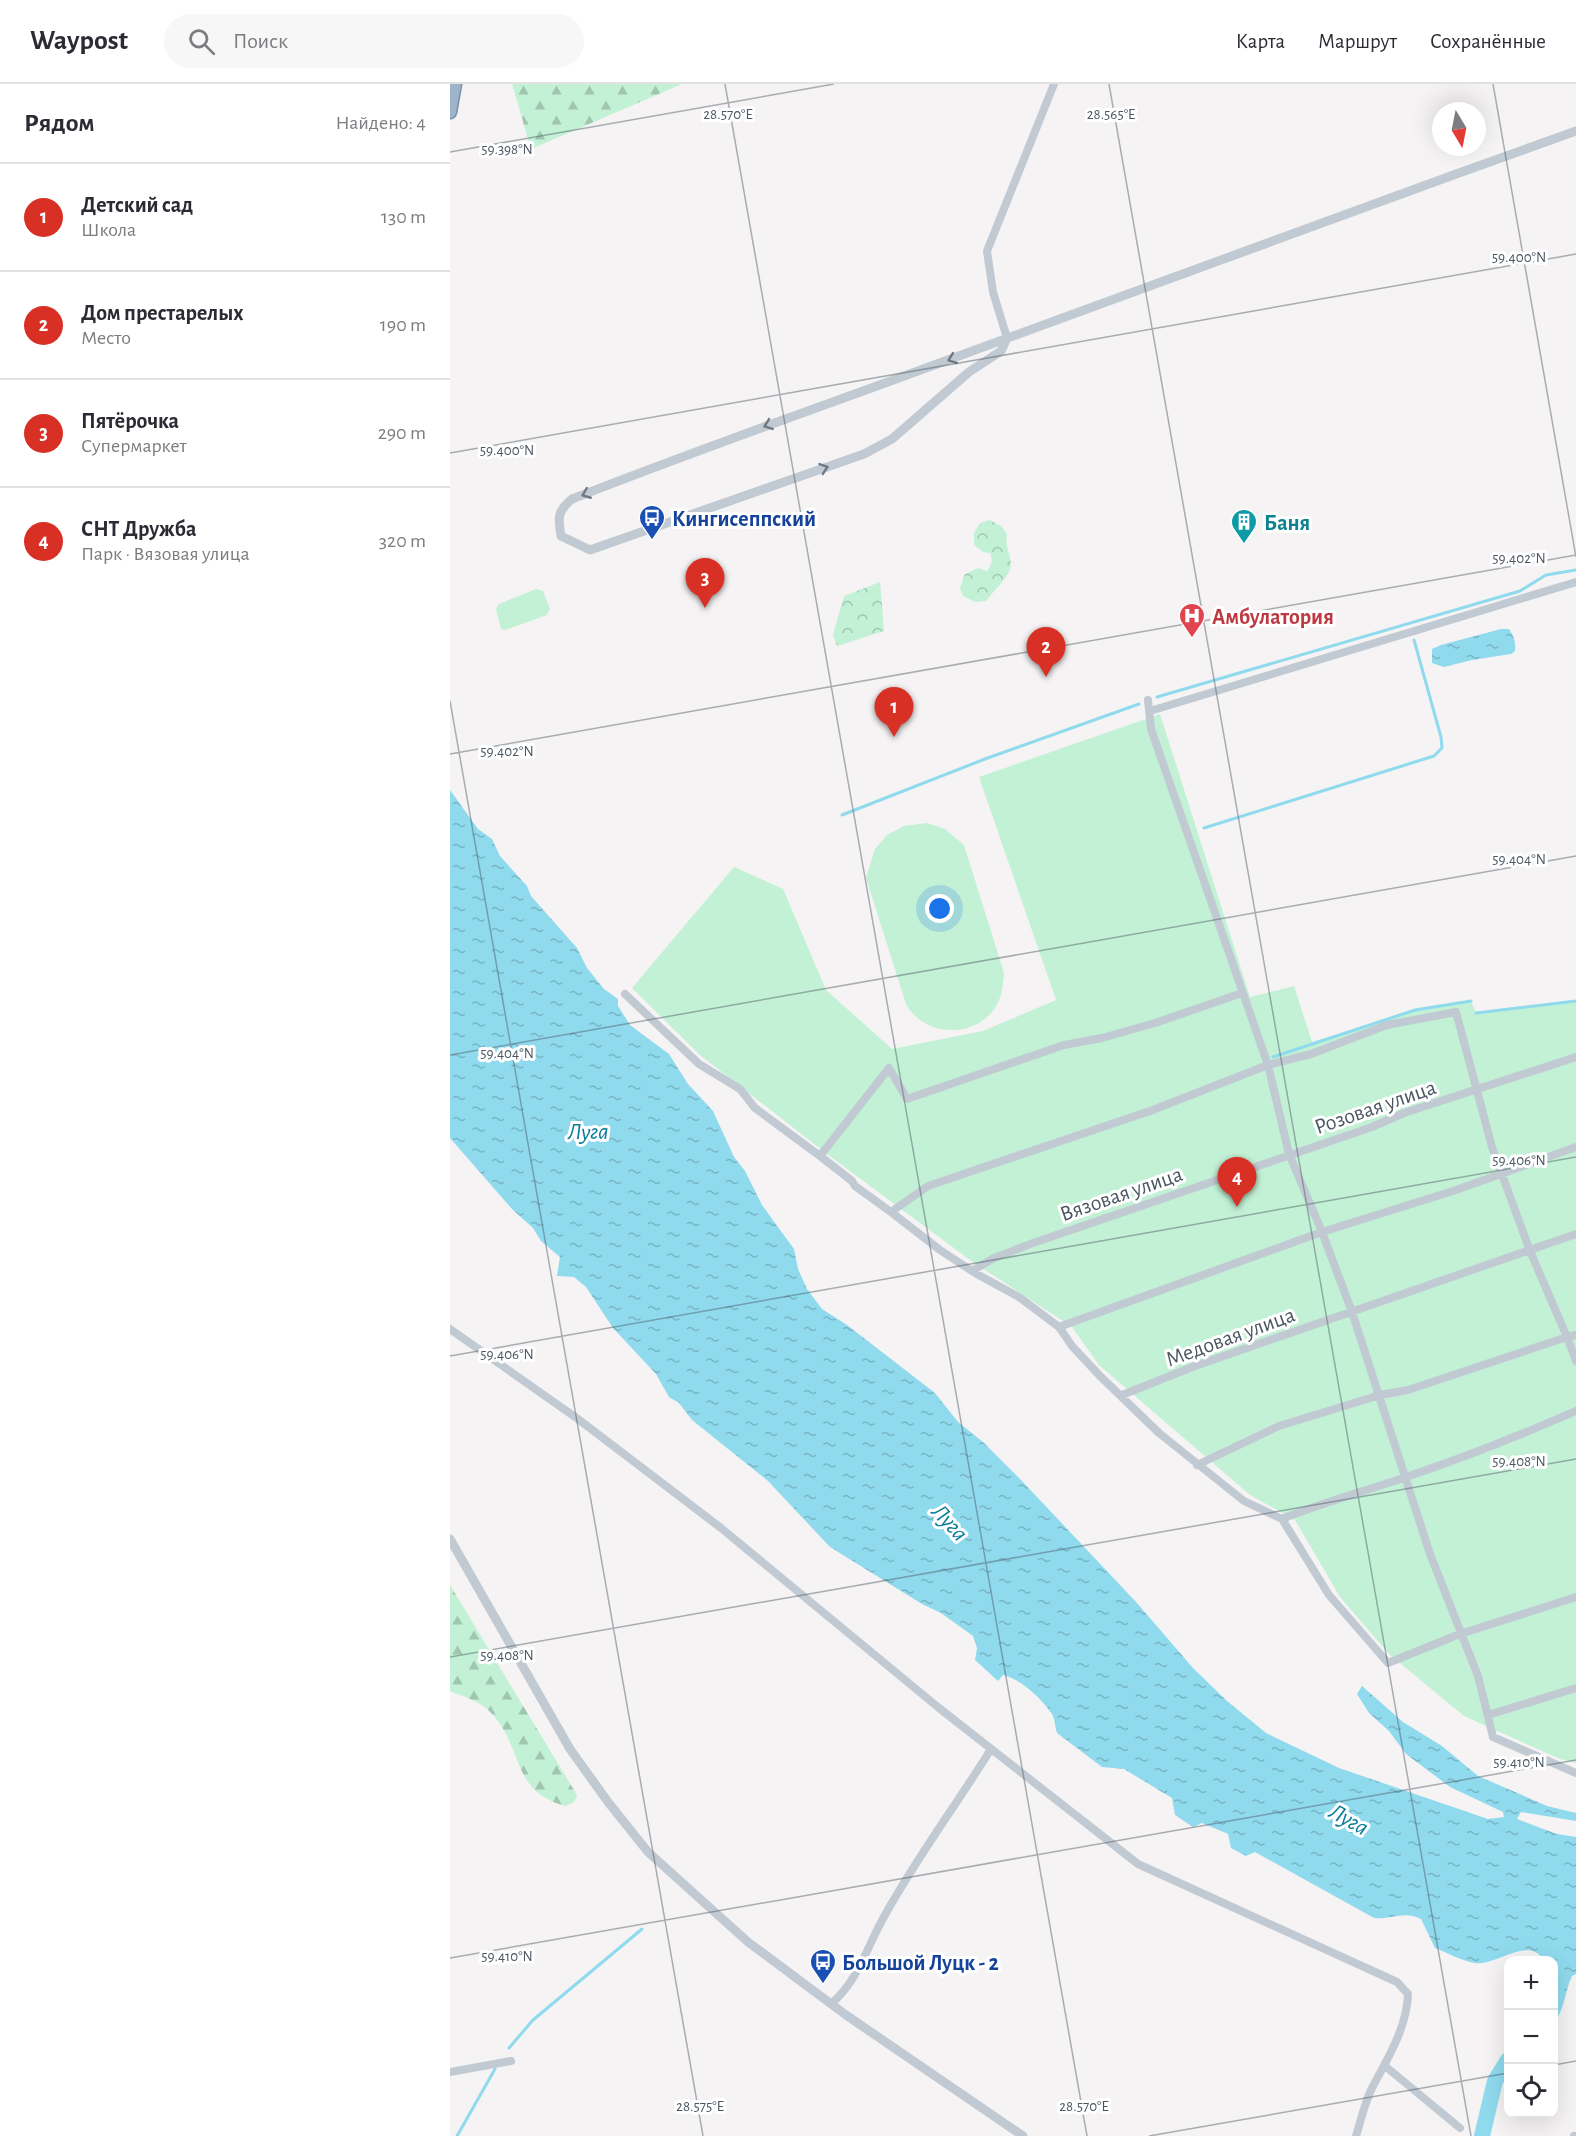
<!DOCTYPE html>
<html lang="ru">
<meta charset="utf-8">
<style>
body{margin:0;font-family:"Alegreya Sans",sans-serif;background:#f7f7f7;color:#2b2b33}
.controls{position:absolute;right:18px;bottom:18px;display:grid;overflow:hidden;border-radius:12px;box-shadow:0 6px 24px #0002}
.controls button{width:54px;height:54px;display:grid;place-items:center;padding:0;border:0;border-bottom:2px solid #e1e1e2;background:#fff;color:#2b2b33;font:30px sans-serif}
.compass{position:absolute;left:982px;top:18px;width:54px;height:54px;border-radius:50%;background:#fff;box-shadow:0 6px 24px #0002;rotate:170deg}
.you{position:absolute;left:490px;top:825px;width:21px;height:21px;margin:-15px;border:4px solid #fff;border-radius:50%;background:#1a73e8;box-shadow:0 0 0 9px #1a73e833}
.badge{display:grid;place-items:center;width:39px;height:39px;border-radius:50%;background:#d93025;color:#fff;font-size:20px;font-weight:700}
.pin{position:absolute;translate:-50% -50px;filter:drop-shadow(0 2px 3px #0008)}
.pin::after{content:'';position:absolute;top:32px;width:21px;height:18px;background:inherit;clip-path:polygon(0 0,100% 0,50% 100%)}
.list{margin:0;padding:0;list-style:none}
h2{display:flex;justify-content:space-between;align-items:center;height:78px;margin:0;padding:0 24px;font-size:26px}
h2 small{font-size:20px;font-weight:400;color:#7c7c81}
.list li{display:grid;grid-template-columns:39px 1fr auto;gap:18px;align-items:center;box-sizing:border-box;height:108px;padding:0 24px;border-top:2px solid #e1e1e2}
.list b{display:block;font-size:22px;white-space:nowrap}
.list p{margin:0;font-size:20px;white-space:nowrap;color:#7c7c81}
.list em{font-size:20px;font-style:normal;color:#7c7c81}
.icon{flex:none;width:33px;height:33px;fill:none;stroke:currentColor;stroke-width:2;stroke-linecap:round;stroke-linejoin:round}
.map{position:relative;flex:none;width:1126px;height:2052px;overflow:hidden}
header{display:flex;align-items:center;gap:36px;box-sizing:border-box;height:84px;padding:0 30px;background:#fff;border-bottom:2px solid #e1e1e2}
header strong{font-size:28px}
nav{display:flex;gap:33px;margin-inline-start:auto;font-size:21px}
.search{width:420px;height:54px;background:#f7f7f7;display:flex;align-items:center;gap:15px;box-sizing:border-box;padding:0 21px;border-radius:33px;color:#7c7c81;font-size:22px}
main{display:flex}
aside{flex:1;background:#fff}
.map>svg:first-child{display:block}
.forest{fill:url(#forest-firs)}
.park{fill:url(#park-crowns)}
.garden{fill:#c3f1d5}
.water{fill:url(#water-ripples)}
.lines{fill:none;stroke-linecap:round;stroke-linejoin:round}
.stream{stroke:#90daee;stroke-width:3}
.river{stroke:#90daee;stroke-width:16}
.trunk-casing{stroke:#7690ad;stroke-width:15}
.minor{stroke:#c1cad2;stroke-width:8}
.tertiary{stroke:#c1cad2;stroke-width:9}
.trunk{stroke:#9fb4c9;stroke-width:12}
.oneway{stroke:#6e7983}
.ticks{fill:none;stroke:#4a5661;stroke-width:1.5;stroke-opacity:0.45}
.labels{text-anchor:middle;stroke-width:6;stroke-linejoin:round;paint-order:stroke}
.transit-label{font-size:22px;font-weight:bold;fill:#164399;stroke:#fff;text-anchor:start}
.culture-label{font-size:22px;font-weight:bold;fill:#0d838f;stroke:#fff;text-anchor:start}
.health-label{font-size:22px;font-weight:bold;fill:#be3a42;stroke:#fff;text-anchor:start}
.street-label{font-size:22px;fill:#4a5661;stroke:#fff}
.water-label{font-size:24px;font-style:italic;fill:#0c7c9b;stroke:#fff}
.ticks-label{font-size:15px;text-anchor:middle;fill:#4a5661;stroke:#fff;stroke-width:6;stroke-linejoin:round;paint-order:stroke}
</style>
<header>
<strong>Waypost</strong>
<div class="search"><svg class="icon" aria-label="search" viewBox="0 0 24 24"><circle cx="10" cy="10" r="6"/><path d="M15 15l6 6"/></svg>Поиск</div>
<nav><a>Карта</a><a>Маршрут</a><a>Сохранённые</a></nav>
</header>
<main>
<aside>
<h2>Рядом<small>Найдено: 4</small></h2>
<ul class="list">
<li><span class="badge">1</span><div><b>Детский сад</b><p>Школа</p></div><em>130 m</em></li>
<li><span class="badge">2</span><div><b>Дом престарелых</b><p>Место</p></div><em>190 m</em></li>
<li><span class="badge">3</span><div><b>Пятёрочка</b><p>Супермаркет</p></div><em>290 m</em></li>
<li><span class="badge">4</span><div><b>СНТ Дружба</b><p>Парк · Вязовая улица</p></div><em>320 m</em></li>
</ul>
</aside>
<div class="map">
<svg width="1126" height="2052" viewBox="0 0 1126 2052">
<defs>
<pattern id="forest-firs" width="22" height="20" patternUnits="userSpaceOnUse" patternTransform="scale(1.5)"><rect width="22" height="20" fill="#c3f1d5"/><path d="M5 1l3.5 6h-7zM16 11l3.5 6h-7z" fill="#a0c6b0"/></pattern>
<pattern id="park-crowns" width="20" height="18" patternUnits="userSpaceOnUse" patternTransform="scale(1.5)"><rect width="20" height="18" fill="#c3f1d5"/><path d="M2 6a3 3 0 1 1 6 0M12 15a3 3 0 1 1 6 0" fill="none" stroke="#a0c6b0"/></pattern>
<pattern id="water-ripples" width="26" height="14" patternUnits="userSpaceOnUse" patternTransform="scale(1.5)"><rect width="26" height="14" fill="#90daee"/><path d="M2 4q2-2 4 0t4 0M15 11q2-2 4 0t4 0" fill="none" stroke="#78b4c4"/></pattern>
</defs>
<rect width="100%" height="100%" fill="#f5f3f3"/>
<!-- forest -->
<path class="forest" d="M62,0H232L81,65Z
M0,1501L127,1711L124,1718L116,1722C58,1707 75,1660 38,1626C29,1617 11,1612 0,1607Z"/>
<!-- park -->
<path class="park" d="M540,436L551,442L557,450C555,464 560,468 561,480C561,492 543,507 536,517L525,518L513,512L510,504L515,490L528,484L537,487C542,481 543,477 540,469L533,468L524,461V449L530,439Z
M430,498L434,547L387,562L383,551L394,512Z"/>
<!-- garden -->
<path class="garden" d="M86,505L93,507L100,525L97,531L55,546L51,545L46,525L49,520Z
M710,630L800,913L844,902L862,958L965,926L1021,917L1026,929L1126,917V1679L1110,1675L1014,1632L939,1570L890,1513L845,1436L800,1411L649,1281L622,1243L520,1176L377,1070L250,971L182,904L284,783L333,805L376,906L442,965L533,947L606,916L529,693Z
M477,739L495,745L514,761L554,889C553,902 552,913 545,924C523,956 473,952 456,920L416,794L425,765L437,751L454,742Z"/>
<!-- water -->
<path class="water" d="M1051,545H1059C1064,552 1066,559 1065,567L1061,570L1022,576L994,583L982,579V565L991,561Z
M0,706L28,745L42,755L50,772L77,802L81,812L127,864L137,884L154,905L168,915V922L180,941L219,970L238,1000L263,1027L284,1073L295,1087L312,1121L344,1165L348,1185L357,1205L372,1225L397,1241L485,1309L508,1338L533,1358L571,1396L687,1519L743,1584L777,1617L816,1649L889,1684L1038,1735L1054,1733L1053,1728L1000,1703L956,1670L939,1647L919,1629L907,1610L912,1602L953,1638L992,1662L1028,1692L1097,1722L1126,1729V1737L1071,1728L1067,1735L1107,1750L1126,1753V1890L1122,1892C1115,1906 1115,1923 1106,1936L1104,1933V1876H1094C1078,1851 1047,1882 1025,1879C1012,1877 998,1869 985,1864L971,1835C954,1826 941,1836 924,1834L805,1768L796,1772L781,1764L778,1750L752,1739L743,1743L725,1731L722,1714L674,1685L652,1683L607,1649C605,1643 605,1635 602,1630C592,1615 571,1595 553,1591L548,1597L525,1576L527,1564L523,1552L491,1529L472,1520L380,1463L318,1397L242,1336L229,1319L219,1313L206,1290L163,1244L136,1203L124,1193L107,1192L110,1173L91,1157L83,1144L62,1125L0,1054Z"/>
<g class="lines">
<!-- stream -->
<path class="stream" d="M707,613L1070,507L1096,491L1126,486
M392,731L535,675L689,620
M754,744L984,672L992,664L991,653L964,556
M1026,929L1126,917
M823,973L965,926L1021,917
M59,1964L83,1936L192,1845
M7,2052L45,1985"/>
<!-- river -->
<path class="river" d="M1032,2052L1045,1997L1058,1976"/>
<defs>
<path id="trunk" d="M0,28L5,0"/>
</defs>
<!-- trunk casing -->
<use href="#trunk" class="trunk-casing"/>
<!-- minor -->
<path class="minor" d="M557,254L543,208L537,167L604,0
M698,616L701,645L818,981L839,1070L872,1148L902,1228L980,1470L1028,1592L1043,1653L1126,1689
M700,627L1126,498
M175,910L249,980L290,1005L305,1024L370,1072
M441,1128L490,1166L525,1189L569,1213L609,1243L872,1148L1003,1107L1126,1063
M522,1187L544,1174L583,1159L922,1043L954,1029L1126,973
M609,1243L622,1262L650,1292L709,1349L794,1417L832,1435L879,1511L938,1579L1010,1550L1126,1513
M0,1245L128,1335L271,1444L489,1624L688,1780L947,1898L958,1910C957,1943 938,1974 923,2002C915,2017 911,2036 906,2052
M1126,1251L1117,1253L1126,1277
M672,1311L745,1282L1126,1150
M747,1381L829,1342L930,1311L958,1306L1117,1253L1080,1167L1042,1063L1006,928L937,941L861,970L818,981L700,1027L478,1102L441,1128L405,1102L402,1097L370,1072L439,984L457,1015L614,961L652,954L705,939L792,909
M832,1435C874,1418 916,1407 959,1392C1016,1373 1071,1351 1126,1327
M1038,1631L1126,1604
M381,1920C409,1896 417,1862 435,1831C467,1773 507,1720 541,1665
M935,1982L1010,2044
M0,1988L61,1977
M1124,2052H1126"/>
<!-- tertiary -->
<path class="tertiary" d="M557,254L551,267L519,288L442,355L414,370L140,466L111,452C108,434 107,427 122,415C246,366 371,323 495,277C705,200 915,122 1126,47
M0,1455L120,1665L158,1718L198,1768L298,1858L396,1931L573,2052"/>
<!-- trunk -->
<use href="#trunk" class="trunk"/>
</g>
<!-- one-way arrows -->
<defs><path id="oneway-chevron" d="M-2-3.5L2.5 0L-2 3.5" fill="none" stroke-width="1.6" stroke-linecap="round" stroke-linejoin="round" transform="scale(1.5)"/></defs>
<g class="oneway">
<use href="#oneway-chevron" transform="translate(502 275) rotate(159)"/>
<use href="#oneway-chevron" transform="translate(318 341) rotate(160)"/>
<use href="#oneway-chevron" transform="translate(374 384) rotate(-19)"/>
<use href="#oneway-chevron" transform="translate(136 410) rotate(158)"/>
</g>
<!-- ticks -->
<path class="ticks" d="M275,0L637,2052M659,0L1021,2052M1043,0L1126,473M0,68L384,0M0,369L1126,170M0,617L253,2052M0,670L1126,471M0,971L1126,772M0,1272L1126,1073M0,1573L1126,1375M0,1874L1126,1676M1104,1981L1126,1977M699,2052L1058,1989"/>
<!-- icons -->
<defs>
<symbol id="bus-pin" viewBox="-11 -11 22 30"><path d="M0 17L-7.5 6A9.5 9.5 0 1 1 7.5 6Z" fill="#1a4fb4" stroke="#fff"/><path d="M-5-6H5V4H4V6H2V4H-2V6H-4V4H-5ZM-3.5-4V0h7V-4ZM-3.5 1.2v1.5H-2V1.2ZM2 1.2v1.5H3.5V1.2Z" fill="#fff"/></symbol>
<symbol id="building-pin" viewBox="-11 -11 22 30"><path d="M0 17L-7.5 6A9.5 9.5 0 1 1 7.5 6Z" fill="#0f9aa8" stroke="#fff"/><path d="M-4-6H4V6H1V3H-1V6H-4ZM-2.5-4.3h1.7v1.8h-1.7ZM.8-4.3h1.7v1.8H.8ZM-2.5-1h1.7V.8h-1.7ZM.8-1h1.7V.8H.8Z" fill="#fff"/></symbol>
<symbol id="hospital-pin" viewBox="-11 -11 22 30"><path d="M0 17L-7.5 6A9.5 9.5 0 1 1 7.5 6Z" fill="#e0444e" stroke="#fff"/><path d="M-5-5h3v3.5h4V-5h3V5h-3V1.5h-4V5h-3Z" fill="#fff"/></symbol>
</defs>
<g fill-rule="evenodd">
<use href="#bus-pin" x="187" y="419" width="30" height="40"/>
<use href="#building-pin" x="779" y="423" width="30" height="40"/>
<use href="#hospital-pin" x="727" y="517" width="30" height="40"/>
<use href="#bus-pin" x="358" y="1863" width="30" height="40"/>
</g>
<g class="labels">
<!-- transit labels -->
<g class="transit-label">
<text x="222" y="442">Кингисеппский</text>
<text x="392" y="1886">Большой Луцк - 2</text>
</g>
<!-- culture labels -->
<g class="culture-label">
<text x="814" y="446">Баня</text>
</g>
<!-- health labels -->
<g class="health-label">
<text x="762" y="540">Амбулатория</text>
</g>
<!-- street labels -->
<g class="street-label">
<text transform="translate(925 1022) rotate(-19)" y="8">Розовая улица</text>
<text transform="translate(671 1109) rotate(-19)" y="8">Вязовая улица</text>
<text transform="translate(780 1252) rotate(-20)" y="8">Медовая улица</text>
</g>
<!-- water labels -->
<g class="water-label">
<text x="138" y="1055">Луга</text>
<text transform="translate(500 1438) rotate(47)" y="8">Луга</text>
<text transform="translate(899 1735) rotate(29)" y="8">Луга</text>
</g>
</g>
<g class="ticks-label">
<text x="278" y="35">28.570°E</text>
<text x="661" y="35">28.565°E</text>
<text x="57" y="70">59.398°N</text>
<text x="1069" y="178">59.400°N</text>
<text x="57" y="371">59.400°N</text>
<text x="1069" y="479">59.402°N</text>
<text x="57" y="672">59.402°N</text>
<text x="1069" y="780">59.404°N</text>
<text x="57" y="974">59.404°N</text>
<text x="1069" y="1081">59.406°N</text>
<text x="57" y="1275">59.406°N</text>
<text x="1069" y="1382">59.408°N</text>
<text x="57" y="1576">59.408°N</text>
<text x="1069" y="1683">59.410°N</text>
<text x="57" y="1877">59.410°N</text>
<text x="250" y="2027">28.575°E</text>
<text x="634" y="2027">28.570°E</text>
</g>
</svg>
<div class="controls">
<button>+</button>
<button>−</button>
<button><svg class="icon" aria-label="locate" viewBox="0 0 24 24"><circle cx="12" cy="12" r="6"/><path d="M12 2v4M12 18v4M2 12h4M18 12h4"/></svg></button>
</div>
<svg class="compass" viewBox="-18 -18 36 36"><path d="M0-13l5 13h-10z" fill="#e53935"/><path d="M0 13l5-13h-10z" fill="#7c7c81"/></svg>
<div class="you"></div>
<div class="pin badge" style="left:444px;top:653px">1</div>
<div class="pin badge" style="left:596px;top:593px">2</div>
<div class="pin badge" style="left:255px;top:524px">3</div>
<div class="pin badge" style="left:787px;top:1123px">4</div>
</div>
</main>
